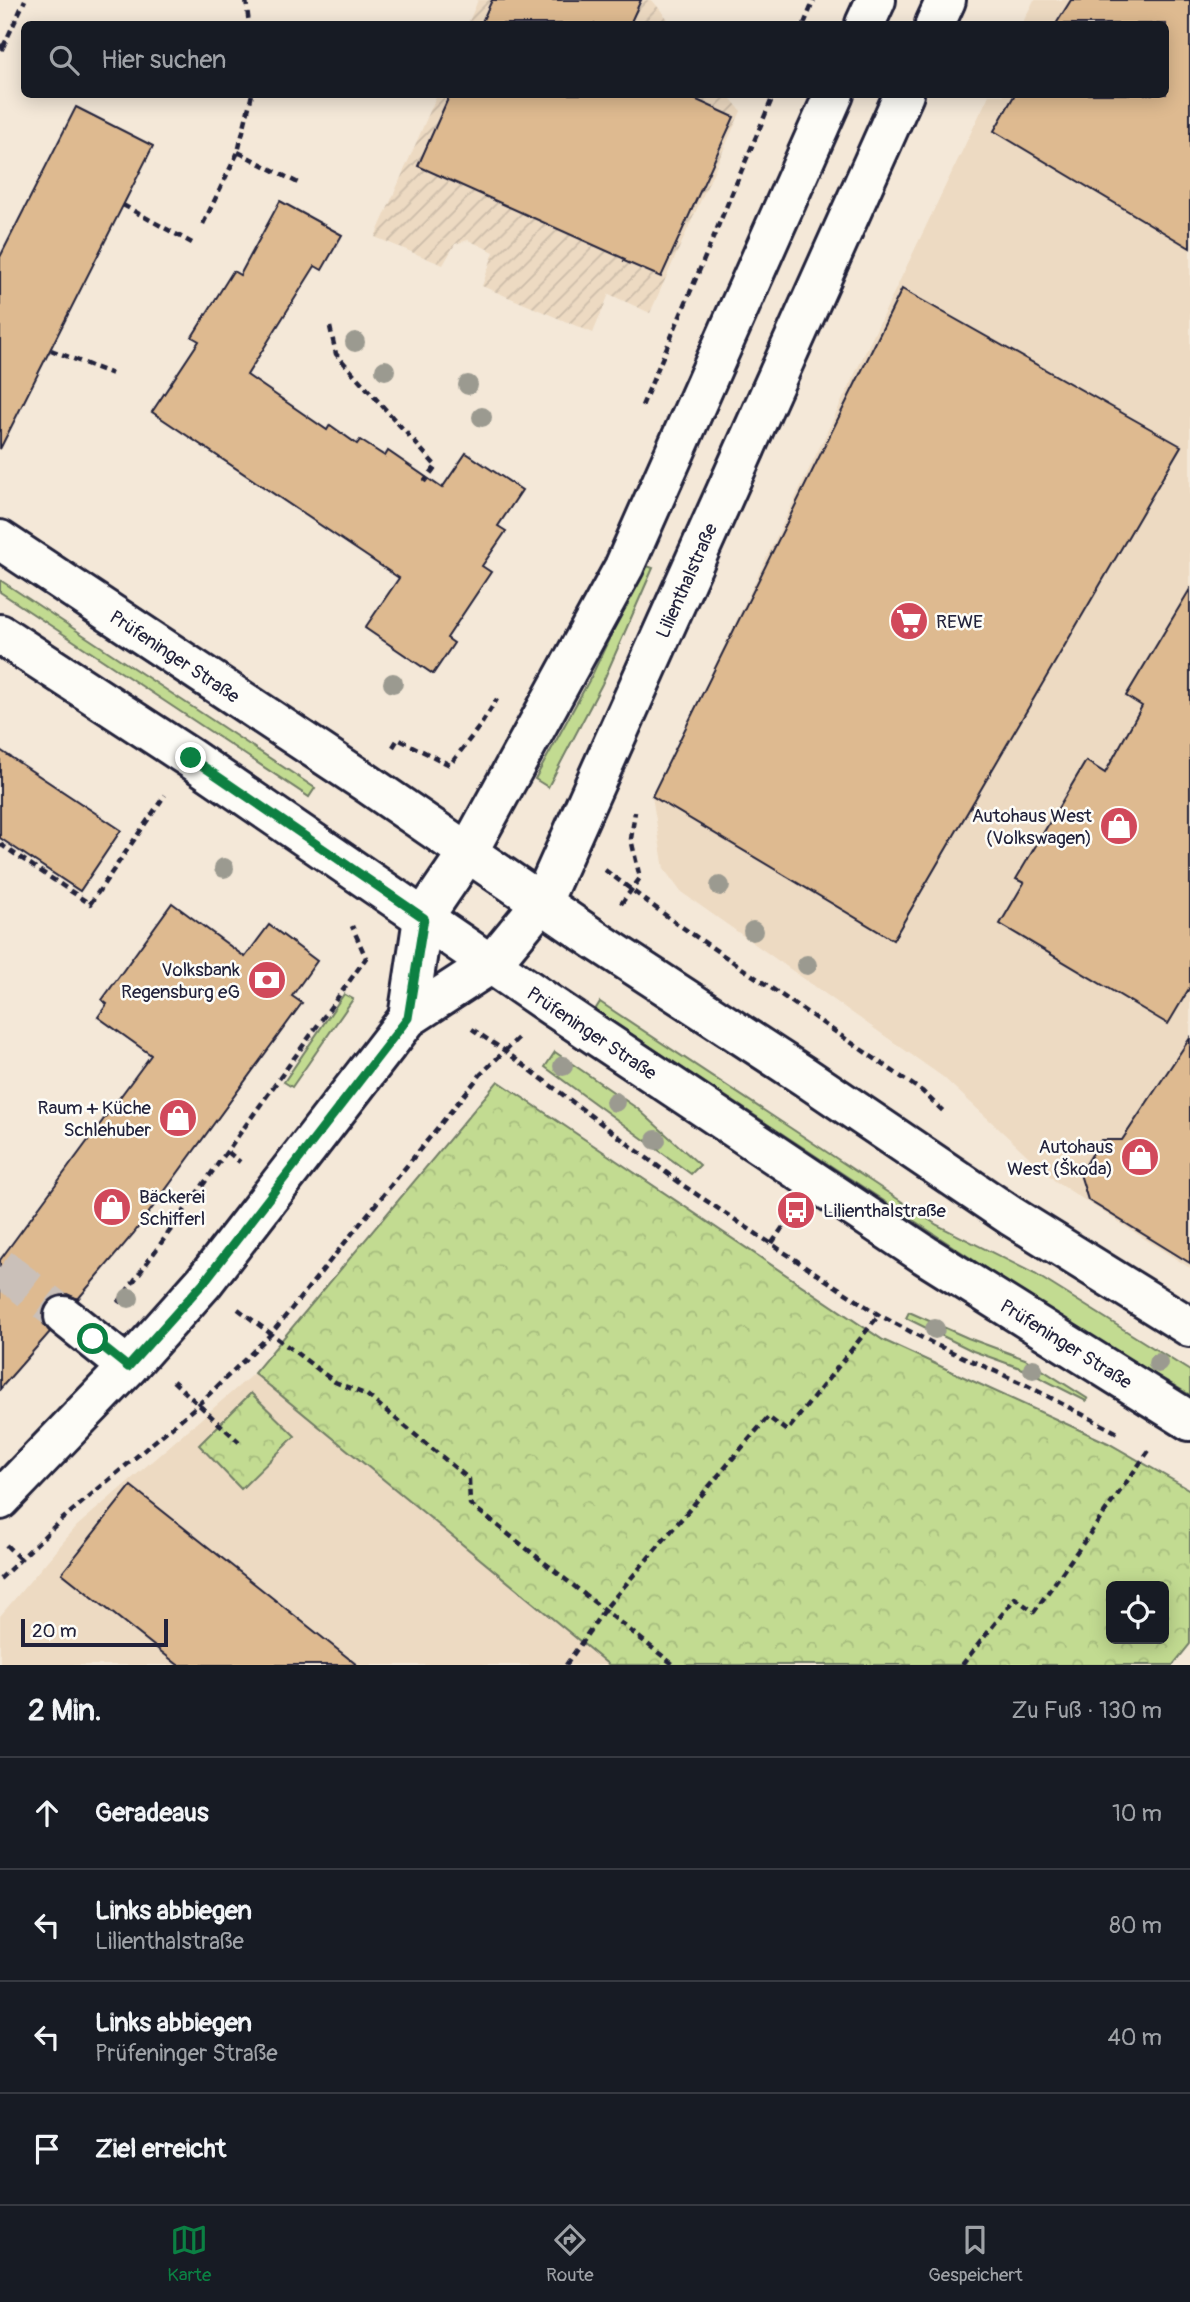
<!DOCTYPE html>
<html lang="de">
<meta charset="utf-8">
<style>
body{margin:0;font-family:Pangolin,sans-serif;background:#20242c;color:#f1f3f6}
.controls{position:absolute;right:21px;bottom:21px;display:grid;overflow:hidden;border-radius:10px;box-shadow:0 4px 18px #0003}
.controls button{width:63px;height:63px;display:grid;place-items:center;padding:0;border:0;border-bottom:2px solid #363941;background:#171b24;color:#f1f3f6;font:35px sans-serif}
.scale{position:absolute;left:21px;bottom:18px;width:147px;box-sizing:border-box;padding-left:7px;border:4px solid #22223b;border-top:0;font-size:19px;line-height:24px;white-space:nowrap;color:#22223b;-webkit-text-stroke:5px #fdfcf7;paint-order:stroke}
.stop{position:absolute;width:21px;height:21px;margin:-16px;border:5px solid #0b8043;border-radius:50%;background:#fff}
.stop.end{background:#0b8043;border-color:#fff;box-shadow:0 2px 7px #0008}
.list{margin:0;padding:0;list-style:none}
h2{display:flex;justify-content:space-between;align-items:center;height:91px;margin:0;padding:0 28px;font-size:30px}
h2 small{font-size:23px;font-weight:400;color:#9ea1a6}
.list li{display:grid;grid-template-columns:46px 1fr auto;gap:21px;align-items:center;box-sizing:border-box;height:112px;padding:0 28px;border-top:2px solid #363941}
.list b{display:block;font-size:26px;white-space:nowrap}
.list p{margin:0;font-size:23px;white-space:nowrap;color:#9ea1a6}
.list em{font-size:23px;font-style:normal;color:#9ea1a6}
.icon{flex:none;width:38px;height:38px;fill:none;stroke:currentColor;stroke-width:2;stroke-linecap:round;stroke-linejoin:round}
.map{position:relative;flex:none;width:1190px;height:1665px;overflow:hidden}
.search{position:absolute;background:#171b24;box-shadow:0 4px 18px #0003;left:21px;right:21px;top:21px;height:77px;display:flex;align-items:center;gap:18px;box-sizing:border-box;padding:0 24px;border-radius:10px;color:#9ea1a6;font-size:26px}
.sheet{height:539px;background:#171b24}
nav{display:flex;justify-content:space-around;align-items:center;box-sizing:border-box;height:98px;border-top:2px solid #363941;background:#171b24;font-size:19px;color:#9ea1a6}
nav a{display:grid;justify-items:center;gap:4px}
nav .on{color:#0b8043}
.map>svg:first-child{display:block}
.built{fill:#eddac2}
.industrial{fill:url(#industrial-furrows)}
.grass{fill:#c2db91;stroke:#727e66;stroke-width:2}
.park{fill:url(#park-crowns);stroke:#727e66;stroke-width:2;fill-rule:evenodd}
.building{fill:#deba90;stroke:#22223b;stroke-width:2}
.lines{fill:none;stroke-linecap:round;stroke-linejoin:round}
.minor-tunnel{stroke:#cac0b9;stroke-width:38;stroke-dasharray:38 19;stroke-linecap:butt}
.minor-casing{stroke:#22223b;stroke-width:44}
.path{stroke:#22223b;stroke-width:4.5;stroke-dasharray:7 5;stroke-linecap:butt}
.minor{stroke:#fdfcf7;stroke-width:38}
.tree{fill:#9b9a90}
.route{stroke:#0b8043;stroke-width:9}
.labels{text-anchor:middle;stroke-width:5;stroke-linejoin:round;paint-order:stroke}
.street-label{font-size:19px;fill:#22223b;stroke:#fdfcf7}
.poi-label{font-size:19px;fill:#22223b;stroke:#fdfcf7;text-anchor:end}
</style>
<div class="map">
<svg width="1190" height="1665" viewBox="0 0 1190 1665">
<defs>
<pattern id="industrial-furrows" width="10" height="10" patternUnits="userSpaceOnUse" patternTransform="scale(1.75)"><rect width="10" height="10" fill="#eddac2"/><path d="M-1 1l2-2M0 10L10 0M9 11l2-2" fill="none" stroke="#cbbba8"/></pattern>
<pattern id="park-crowns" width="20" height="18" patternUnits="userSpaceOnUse" patternTransform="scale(1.75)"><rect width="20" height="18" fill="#c2db91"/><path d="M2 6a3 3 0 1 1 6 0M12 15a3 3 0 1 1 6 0" fill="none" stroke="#a6bc7e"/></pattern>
</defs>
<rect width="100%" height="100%" fill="#f4e8d8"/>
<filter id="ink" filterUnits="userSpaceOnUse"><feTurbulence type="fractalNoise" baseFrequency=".0143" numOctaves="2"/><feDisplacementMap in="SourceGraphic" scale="14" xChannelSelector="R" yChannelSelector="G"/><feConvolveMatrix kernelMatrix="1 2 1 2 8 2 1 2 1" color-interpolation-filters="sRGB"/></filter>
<g filter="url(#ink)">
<!-- built -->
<path class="built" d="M1034,0H1190V1268L1055,1181L943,1077L681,892L664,869L652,796L989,95L1166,94V24H1022Z
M254,1373L609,1665H0V1616L77,1526Z"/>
<!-- industrial -->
<path class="industrial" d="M478,0H652L672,24H468Z
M437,95H728L741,111L650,313L609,294L593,333L482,286L494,252L468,240L455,244L443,265L375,237Z"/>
<!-- grass -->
<path class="grass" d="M644,565L653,568L602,684L548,787L535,779L591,677Z
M0,580L315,788L309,797L0,592Z
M344,994L353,999L292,1087L284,1082Z
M600,1002L937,1225L1035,1274L1190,1371V1395L1055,1314L595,1010Z
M555,1052L638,1109L700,1165L691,1174L545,1067Z
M909,1312L968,1338L1025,1359L1088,1399L1086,1401L1023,1369L973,1351L906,1318Z"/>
<!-- park -->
<path class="park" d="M498,1081L883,1340L1108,1443L1190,1490V1644L1173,1665H609L254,1373ZM1111,1586H1164V1639H1111Z
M251,1393L295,1436L241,1489L199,1445Z"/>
<!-- building -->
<path class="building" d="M492,0H641L630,24H481Z
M1071,0H1190V248L994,131L1015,94H1166V24H1056Z
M450,94H684L734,117L661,277L624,261L625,259L418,166Z
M76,107L153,146L0,449V257Z
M280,201L342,235L322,270L315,266L247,375L327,430L330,425L357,444L360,440L385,456L388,451L442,488L466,453L522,490L498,526L506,531L482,566L491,572L447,638L454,643L433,674L365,628L399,578L152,412L199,341L192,337L233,271L240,275Z
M902,289L1181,446L893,940L652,796Z
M1190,589V987L1168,1024L1000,924L1024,883L1016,879L1086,761L1105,773L1142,706L1126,696Z
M0,750L121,830L80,891L0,838Z
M172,903L245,957L269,925L317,961L292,996L302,1003L134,1233L78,1299L67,1294L57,1295L47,1302L42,1313L43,1323L50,1332L0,1389V1260L151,1055L98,1017L107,1004L102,1000Z
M1190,1038V1263L1088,1200L1080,1174L1101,1140H1122Z
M131,1486L357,1665H178L62,1573Z"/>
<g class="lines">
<!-- minor-tunnel -->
<path class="minor-tunnel" d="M0,1267L64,1316"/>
<defs>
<g id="minor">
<path d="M865,24L876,0"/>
<path d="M935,24L946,0"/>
<path id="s1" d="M0,540L365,782L597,941L804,1076L1011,1216L1190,1327"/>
<path id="s2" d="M0,634L190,758L552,1006L925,1255L1190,1421"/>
<path d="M408,1018L423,918L468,852L624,567L834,94"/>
<path d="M64,1316L128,1367"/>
<path id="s3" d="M0,1500L128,1367L204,1282L408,1018L491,964L542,902L904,94"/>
</g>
</defs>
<!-- minor casing -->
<use href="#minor" class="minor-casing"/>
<!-- path -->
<path class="path" d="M246,0L249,24
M804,24L814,0
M0,45L3,47L0,53
M3,47L25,0
M238,152L298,183
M123,205L192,243
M203,224L238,152L252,94
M330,327L336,354L436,466L424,482
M51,350L112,374
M642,406L774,94
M393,747L398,739L450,765L482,723L497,699
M0,844L90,904L165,795
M605,870L676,923L922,1091L945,1113
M621,904L640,878L631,839L635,812
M472,1029L505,1051L684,1186L879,1315L936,1345L1026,1385L1118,1433
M228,1152L240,1162
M772,1243L789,1218
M118,1303L366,958L352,926
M238,1309L335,1382L367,1395L469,1479L470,1504L674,1665
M173,1381L239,1442
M6,1545L20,1559
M0,1579L60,1521L199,1404L271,1334L481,1074L518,1038
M566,1665L604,1610L768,1417L787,1431L879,1315
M962,1665L1015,1598L1034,1612L1150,1449"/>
<!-- minor -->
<use href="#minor" class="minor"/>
</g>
<!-- trees -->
<g class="tree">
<circle cx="355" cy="342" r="10"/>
<circle cx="385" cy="370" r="10"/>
<circle cx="468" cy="385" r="10"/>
<circle cx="482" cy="417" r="10"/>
<circle cx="393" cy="683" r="10"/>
<circle cx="224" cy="868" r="10"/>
<circle cx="720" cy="886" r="10"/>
<circle cx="753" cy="931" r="10"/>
<circle cx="807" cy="965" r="10"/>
<circle cx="563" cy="1066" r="10"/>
<circle cx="615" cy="1102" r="10"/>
<circle cx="656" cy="1140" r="10"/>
<circle cx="129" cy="1298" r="10"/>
<circle cx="935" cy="1329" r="10"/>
<circle cx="1158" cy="1363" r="10"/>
<circle cx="1033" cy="1369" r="10"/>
</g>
</g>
<g class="lines" filter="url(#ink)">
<!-- route -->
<path class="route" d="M93,1339L128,1367L204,1282L408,1018L424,918L191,758"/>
</g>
<!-- icons -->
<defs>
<symbol id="supermarket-disc" viewBox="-11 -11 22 22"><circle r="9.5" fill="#d1495b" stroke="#fdfcf7"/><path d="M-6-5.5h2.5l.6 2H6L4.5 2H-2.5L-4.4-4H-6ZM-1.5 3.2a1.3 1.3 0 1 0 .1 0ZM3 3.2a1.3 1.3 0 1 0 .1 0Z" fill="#fff"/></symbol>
<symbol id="shop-disc" viewBox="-11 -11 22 22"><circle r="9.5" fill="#d1495b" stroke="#fdfcf7"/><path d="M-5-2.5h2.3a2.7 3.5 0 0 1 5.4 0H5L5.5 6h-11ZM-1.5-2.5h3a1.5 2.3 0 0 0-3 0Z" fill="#fff"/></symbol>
<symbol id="bank-disc" viewBox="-11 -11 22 22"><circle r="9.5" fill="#d1495b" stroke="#fdfcf7"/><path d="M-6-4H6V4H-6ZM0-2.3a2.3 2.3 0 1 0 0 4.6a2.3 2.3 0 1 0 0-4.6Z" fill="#fff"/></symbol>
<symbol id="bus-disc" viewBox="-11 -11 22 22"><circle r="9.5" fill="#d1495b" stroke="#fdfcf7"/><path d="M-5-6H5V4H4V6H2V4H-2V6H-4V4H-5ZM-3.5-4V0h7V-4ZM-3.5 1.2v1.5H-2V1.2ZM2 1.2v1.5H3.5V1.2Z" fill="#fff"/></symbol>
</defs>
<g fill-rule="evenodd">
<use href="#supermarket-disc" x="887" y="599" width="44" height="44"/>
<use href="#shop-disc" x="1097" y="804" width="44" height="44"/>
<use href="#bank-disc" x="245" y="958" width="44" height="44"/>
<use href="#shop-disc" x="156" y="1096" width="44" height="44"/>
<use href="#shop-disc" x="1118" y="1135" width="44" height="44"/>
<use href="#shop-disc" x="90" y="1185" width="44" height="44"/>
<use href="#bus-disc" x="774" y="1188" width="44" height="44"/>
</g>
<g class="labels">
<!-- street labels -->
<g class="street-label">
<text dy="7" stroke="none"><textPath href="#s3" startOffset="1164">Lilienthalstraße</textPath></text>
<text dy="7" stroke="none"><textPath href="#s1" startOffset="210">Prüfeninger Straße</textPath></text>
<text dy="7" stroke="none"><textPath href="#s2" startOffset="714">Prüfeninger Straße</textPath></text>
<text dy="7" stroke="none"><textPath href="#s2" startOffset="1281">Prüfeninger Straße</textPath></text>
</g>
<!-- poi labels -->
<g class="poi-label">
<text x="936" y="628" text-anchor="start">REWE</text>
<text x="1092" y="822">Autohaus West<tspan x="1092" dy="22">(Volkswagen)</tspan></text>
<text x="240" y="976">Volksbank<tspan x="240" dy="22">Regensburg eG</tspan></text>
<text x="151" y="1114">Raum + Küche<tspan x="151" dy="22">Schlehuber</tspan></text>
<text x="1113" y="1153">Autohaus<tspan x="1113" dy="22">West (Škoda)</tspan></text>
<text x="139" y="1203" text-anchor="start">Bäckerei<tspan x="139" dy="22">Schifferl</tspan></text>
<text x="823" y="1217" text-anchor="start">Lilienthalstraße</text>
</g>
</g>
</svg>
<div class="controls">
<button><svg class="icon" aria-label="locate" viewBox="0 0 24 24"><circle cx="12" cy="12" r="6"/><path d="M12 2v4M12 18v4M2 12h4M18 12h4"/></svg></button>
</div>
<div class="scale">20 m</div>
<div class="stop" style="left:93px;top:1339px"></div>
<div class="stop end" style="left:191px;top:758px"></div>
<div class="search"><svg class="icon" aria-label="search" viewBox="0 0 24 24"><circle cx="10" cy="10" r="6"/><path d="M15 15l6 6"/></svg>Hier suchen</div>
</div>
<section class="sheet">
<h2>2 Min.<small>Zu Fuß · 130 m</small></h2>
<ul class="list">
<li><svg class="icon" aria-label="ahead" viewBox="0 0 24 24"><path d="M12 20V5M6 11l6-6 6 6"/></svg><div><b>Geradeaus</b></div><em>10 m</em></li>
<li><svg class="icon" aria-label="left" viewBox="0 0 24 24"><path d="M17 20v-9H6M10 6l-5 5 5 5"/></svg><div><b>Links abbiegen</b><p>Lilienthalstraße</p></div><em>80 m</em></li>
<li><svg class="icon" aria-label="left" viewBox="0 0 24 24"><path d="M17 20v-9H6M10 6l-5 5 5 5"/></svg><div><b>Links abbiegen</b><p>Prüfeninger Straße</p></div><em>40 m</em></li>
<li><svg class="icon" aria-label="arrive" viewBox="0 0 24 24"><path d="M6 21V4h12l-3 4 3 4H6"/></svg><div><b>Ziel erreicht</b></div></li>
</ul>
</section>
<nav>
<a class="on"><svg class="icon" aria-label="map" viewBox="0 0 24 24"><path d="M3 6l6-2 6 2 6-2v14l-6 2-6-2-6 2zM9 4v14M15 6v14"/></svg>Karte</a>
<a><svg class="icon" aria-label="directions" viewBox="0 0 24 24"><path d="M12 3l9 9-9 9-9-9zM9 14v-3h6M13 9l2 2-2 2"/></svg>Route</a>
<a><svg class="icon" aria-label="saved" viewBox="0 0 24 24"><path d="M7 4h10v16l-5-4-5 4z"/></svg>Gespeichert</a>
</nav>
